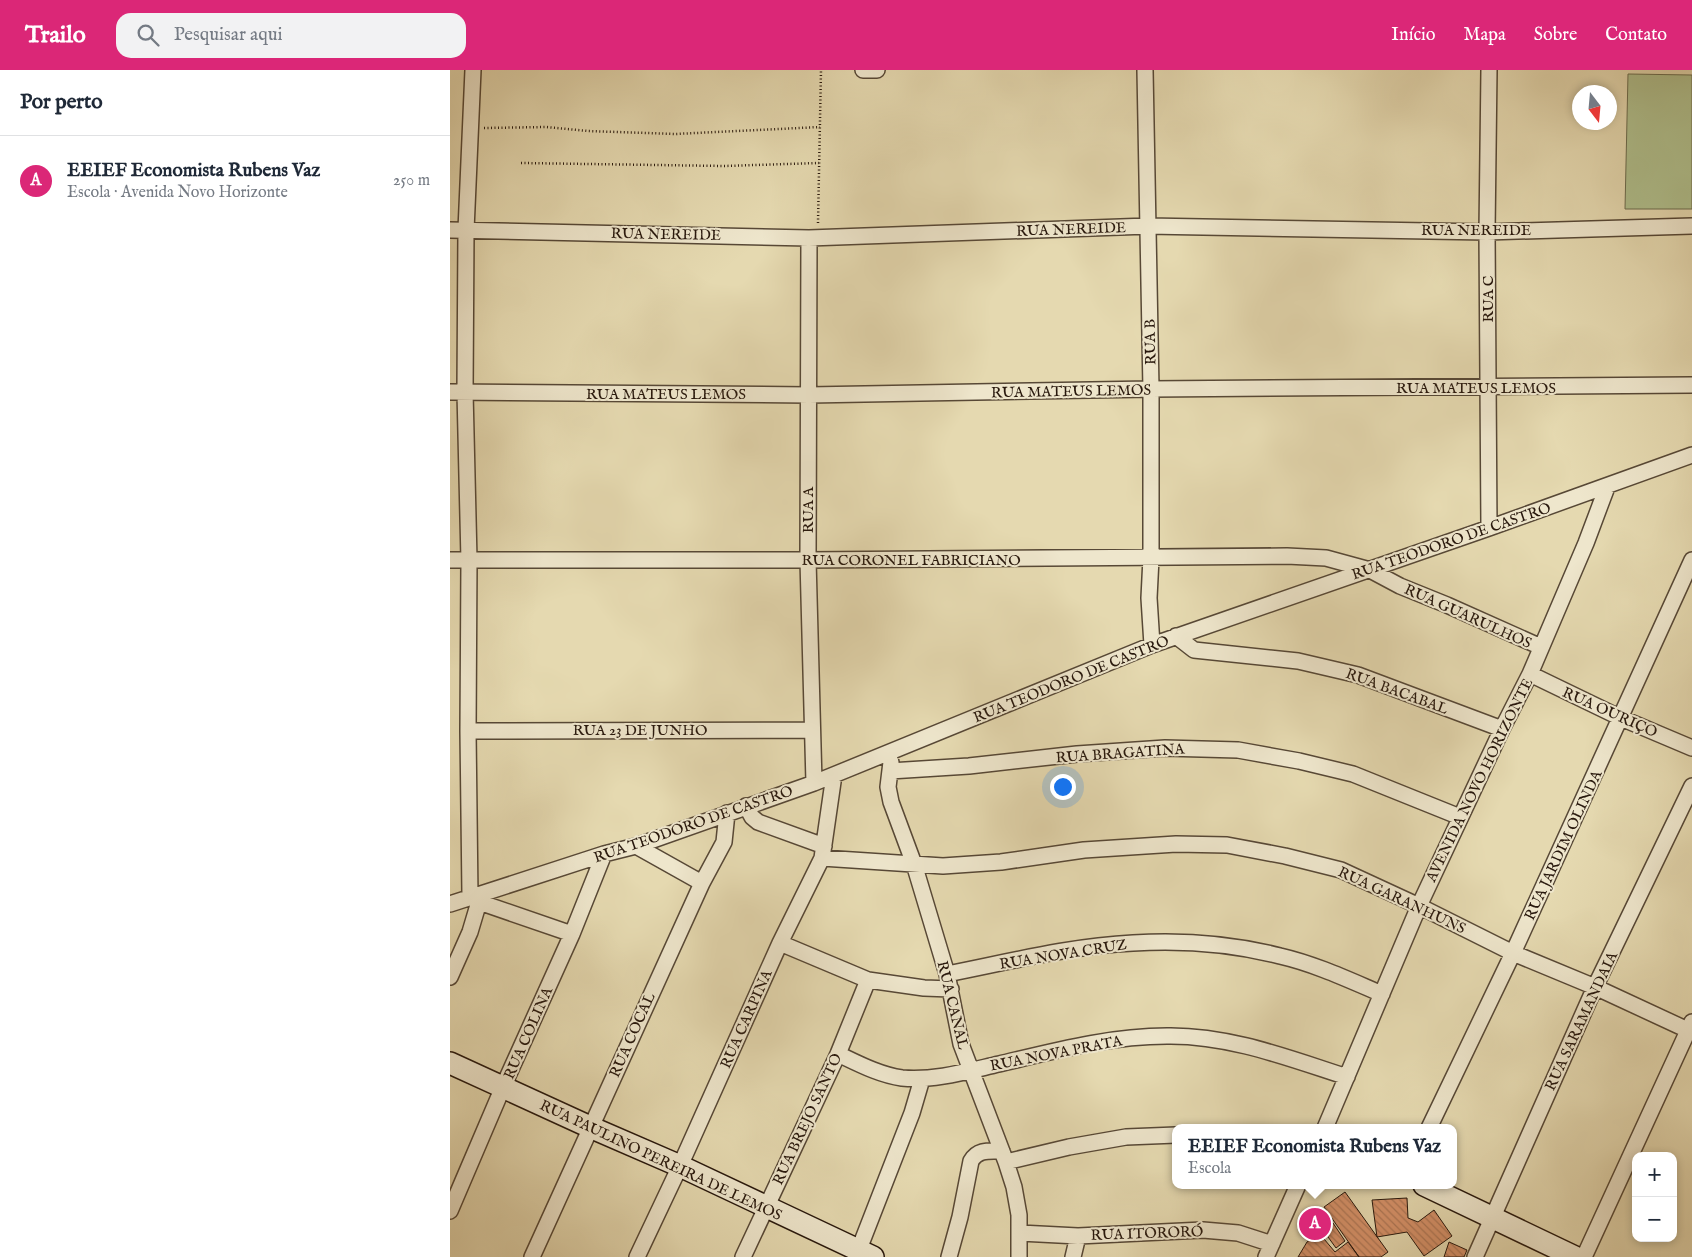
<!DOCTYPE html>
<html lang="pt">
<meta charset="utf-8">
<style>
body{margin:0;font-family:"IM FELL English",serif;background:#f2f2f3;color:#1f2937}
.controls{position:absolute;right:15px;bottom:15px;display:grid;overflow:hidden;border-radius:10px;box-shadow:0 2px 8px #0003}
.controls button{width:45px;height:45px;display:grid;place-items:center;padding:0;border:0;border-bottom:1px solid #e0e1e3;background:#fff;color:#1f2937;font:25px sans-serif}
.compass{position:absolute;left:1122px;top:15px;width:45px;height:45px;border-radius:50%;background:#fff;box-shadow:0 2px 8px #0003;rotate:164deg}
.you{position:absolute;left:612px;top:716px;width:18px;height:18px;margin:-12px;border:4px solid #fff;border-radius:50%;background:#1a73e8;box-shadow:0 0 0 8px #1a73e833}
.badge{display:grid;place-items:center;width:32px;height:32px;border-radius:50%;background:#db2777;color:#fff;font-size:16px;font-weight:700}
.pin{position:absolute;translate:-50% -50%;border:2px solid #fff;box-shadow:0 1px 5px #0006}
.popup{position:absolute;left:722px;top:1054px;width:285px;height:65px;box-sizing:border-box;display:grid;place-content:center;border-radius:10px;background:#fff;filter:drop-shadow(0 1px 4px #0005);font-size:16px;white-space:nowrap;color:#747a83}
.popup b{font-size:19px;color:#1f2937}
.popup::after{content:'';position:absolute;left:50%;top:100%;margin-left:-10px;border:10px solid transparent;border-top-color:#fff}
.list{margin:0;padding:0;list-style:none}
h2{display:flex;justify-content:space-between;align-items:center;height:65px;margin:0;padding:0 20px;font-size:21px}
h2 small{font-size:16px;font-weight:400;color:#747a83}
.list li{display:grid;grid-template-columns:32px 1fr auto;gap:15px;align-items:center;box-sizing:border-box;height:90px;padding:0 20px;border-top:1px solid #e0e1e3}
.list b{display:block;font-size:19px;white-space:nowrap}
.list p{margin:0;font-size:16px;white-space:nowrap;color:#747a83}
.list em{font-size:16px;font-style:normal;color:#747a83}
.icon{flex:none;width:28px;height:28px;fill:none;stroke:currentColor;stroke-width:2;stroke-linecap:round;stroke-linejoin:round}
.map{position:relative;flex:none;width:1242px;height:1187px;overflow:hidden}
header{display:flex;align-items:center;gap:30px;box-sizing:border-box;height:70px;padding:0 25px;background:#db2777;color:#fff}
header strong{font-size:24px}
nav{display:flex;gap:28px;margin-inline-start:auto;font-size:18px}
.search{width:350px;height:45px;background:#f2f2f3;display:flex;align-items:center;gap:12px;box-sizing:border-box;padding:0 18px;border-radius:15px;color:#747a83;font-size:19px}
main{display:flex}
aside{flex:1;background:#fff}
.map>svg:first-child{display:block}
.grass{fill:#b0c08e;stroke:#6c6c4e}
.building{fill:url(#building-back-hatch);stroke:#28180d}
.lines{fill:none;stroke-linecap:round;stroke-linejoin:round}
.street-casing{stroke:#574836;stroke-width:18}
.secondary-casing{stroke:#28180d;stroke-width:24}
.path{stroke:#28180d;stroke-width:2.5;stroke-dasharray:1 2.5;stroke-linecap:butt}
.street{stroke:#eee6cc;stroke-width:15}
.secondary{stroke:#eee6cc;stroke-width:21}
.labels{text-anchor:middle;stroke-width:4;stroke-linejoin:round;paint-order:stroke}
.street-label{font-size:15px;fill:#28180d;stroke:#eee6cc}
</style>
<header>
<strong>Trailo</strong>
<div class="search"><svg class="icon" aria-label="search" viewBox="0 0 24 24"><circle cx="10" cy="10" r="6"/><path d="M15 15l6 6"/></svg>Pesquisar aqui</div>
<nav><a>Início</a><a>Mapa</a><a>Sobre</a><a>Contato</a></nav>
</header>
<main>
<aside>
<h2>Por perto<small></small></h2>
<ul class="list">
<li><span class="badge">A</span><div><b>EEIEF Economista Rubens Vaz</b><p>Escola · Avenida Novo Horizonte</p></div><em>250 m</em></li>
</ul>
</aside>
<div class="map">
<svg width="1242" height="1187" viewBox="0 0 1242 1187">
<defs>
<pattern id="building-back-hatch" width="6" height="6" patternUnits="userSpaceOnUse" patternTransform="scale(1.25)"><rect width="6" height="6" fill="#d49068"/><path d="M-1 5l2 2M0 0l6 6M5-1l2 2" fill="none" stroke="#ac7554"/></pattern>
</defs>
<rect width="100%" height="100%" fill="#e5d9b0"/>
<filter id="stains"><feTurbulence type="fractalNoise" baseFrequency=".004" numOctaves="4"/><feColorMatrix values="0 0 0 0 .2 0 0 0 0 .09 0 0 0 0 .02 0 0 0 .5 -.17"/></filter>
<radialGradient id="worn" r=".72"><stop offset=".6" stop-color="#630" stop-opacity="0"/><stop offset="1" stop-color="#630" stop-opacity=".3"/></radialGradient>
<!-- grass -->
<path class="grass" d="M1178,4L1242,5V139H1175Z"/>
<!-- building -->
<path class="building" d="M895,1122L938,1182L931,1187H909L874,1137Z
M957,1128L958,1148L968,1152L984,1140L1002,1166L974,1186L957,1162L927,1167L922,1130Z
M872,1139L880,1150L857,1167L849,1155Z
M883,1153L895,1171L886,1178L873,1160Z
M869,1163L885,1182L898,1172L909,1187H848L857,1172Z
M999,1172L1017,1180L1014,1187H994Z"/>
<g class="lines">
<defs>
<path id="street" d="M413,0H427
M695,0L701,319V488L699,528L702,575
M1039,0L1037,162L1039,458
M0,160L359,168L698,156L1037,162L1242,156
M359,168L358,490L364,713
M0,322L359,325L701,319L1242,315
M0,490H358L837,486L876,488L920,500L950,516L997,535L1091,577
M726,566L744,580L848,591L908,605L1052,659
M1080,604L1171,648L1242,678
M18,661L361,660
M441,692L438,717L441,732L464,794L497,904L511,974L556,1092L564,1117L569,1145V1187
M440,701L519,696L627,684L715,678L788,680L849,691L903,704L1010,747
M296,736L302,747L308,752L374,776
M186,776L252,813
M372,788L493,796L551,792L634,780L726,774L777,775L835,786L891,800L969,836L1063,883L1145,917L1242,962
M20,826L18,661L19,490L15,322L16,160L23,0
M29,832L122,864
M0,834L154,784L186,776L364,713L702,575L1039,458L1242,385
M330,873L418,910L474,918L501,919
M497,904C558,892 621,876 683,873C732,870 783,874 830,886C865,894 899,910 932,924
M0,907L20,862L31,825
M388,984C409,994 430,1005 452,1008C484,1011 518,1001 549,994C604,981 660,966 717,966C779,965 838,988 897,1007
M875,1058L969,836L1052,659L1080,604L1136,473L1157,417
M979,1058L1063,883L1242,490
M556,1092L619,1077L676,1067L726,1065
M0,1141L53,1017L122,864L154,784
M570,1163L628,1166L753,1160L788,1163L822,1174
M82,1187L252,813L274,772L277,743
M187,1187L230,1096L330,873L372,788L384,705
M293,1187L388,984L418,910
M406,1187L462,1043L472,1009
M499,1187L510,1147L521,1091C528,1079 539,1081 552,1081
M623,1187L628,1166
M816,1187L848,1115
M1025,1187L1145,917L1242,716
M1134,1187L1242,952"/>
<path id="secondary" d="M0,993L140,1057L230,1096L423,1187
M974,1115L1125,1187"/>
</defs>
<!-- street casing -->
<use href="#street" class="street-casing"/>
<!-- secondary casing -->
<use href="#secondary" class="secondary-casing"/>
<!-- path -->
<path class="path" d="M34,58L96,57L138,61L225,64L370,57
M71,93L274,96L369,93
M368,153L371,0"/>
<!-- street -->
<use href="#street" class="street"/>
<!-- secondary -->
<use href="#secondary" class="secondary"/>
</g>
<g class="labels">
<!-- street labels -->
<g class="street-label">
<text transform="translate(621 159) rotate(-2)" y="5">RUA NEREIDE</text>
<text x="1026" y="165">RUA NEREIDE</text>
<text transform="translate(216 164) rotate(1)" y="5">RUA NEREIDE</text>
<text transform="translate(1038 229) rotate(-90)" y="5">RUA C</text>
<text transform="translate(700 272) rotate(-91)" y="5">RUA B</text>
<text x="1026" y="323">RUA MATEUS LEMOS</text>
<text transform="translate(621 321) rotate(-1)" y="5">RUA MATEUS LEMOS</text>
<text x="216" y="329">RUA MATEUS LEMOS</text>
<text transform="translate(358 440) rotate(-90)" y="5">RUA A</text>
<text transform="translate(1001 471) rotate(-19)" y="5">RUA TEODORO DE CASTRO</text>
<text x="461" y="495">RUA CORONEL FABRICIANO</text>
<text transform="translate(1018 546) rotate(24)" y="5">RUA GUARULHOS</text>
<text transform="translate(621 609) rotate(-22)" y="5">RUA TEODORO DE CASTRO</text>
<text transform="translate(947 621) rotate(20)" y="5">RUA BACABAL</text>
<text transform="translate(1160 642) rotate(24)" y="5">RUA OURIÇO</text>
<text x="190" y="665">RUA 23 DE JUNHO</text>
<text transform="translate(670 683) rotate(-4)" y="5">RUA BRAGATINA</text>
<text transform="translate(1029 710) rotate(-64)" y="5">AVENIDA NOVO HORIZONTE</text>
<text transform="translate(243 754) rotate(-19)" y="5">RUA TEODORO DE CASTRO</text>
<text transform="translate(1113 775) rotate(-65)" y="5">RUA JARDIM OLINDA</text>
<text transform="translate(952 830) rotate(25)" y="5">RUA GARANHUNS</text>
<text transform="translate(613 884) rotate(-9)" y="5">RUA NOVA CRUZ</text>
<text transform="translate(503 935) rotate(76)" y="5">RUA CANAL</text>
<text transform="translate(296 949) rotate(-66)" y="5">RUA CARPINA</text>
<text transform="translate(1131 951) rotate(-65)" y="5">RUA SARAMANDAIA</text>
<text transform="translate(78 963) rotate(-66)" y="5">RUA COLINA</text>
<text transform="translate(182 965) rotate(-66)" y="5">RUA COCAL</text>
<text transform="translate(606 983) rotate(-11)" y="5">RUA NOVA PRATA</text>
<text transform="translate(357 1049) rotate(-65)" y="5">RUA BREJO SANTO</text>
<text transform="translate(211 1090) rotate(25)" y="5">RUA PAULINO PEREIRA DE LEMOS</text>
<text transform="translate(697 1163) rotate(-2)" y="5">RUA ITORORÓ</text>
</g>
</g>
<rect width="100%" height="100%" filter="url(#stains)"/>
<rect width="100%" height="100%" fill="url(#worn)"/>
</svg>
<div class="controls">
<button>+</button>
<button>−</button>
</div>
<svg class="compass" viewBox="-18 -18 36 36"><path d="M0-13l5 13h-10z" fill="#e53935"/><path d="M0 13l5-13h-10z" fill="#747a83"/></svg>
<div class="you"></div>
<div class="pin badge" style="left:865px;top:1154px">A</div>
<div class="popup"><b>EEIEF Economista Rubens Vaz</b>Escola</div>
</div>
</main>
